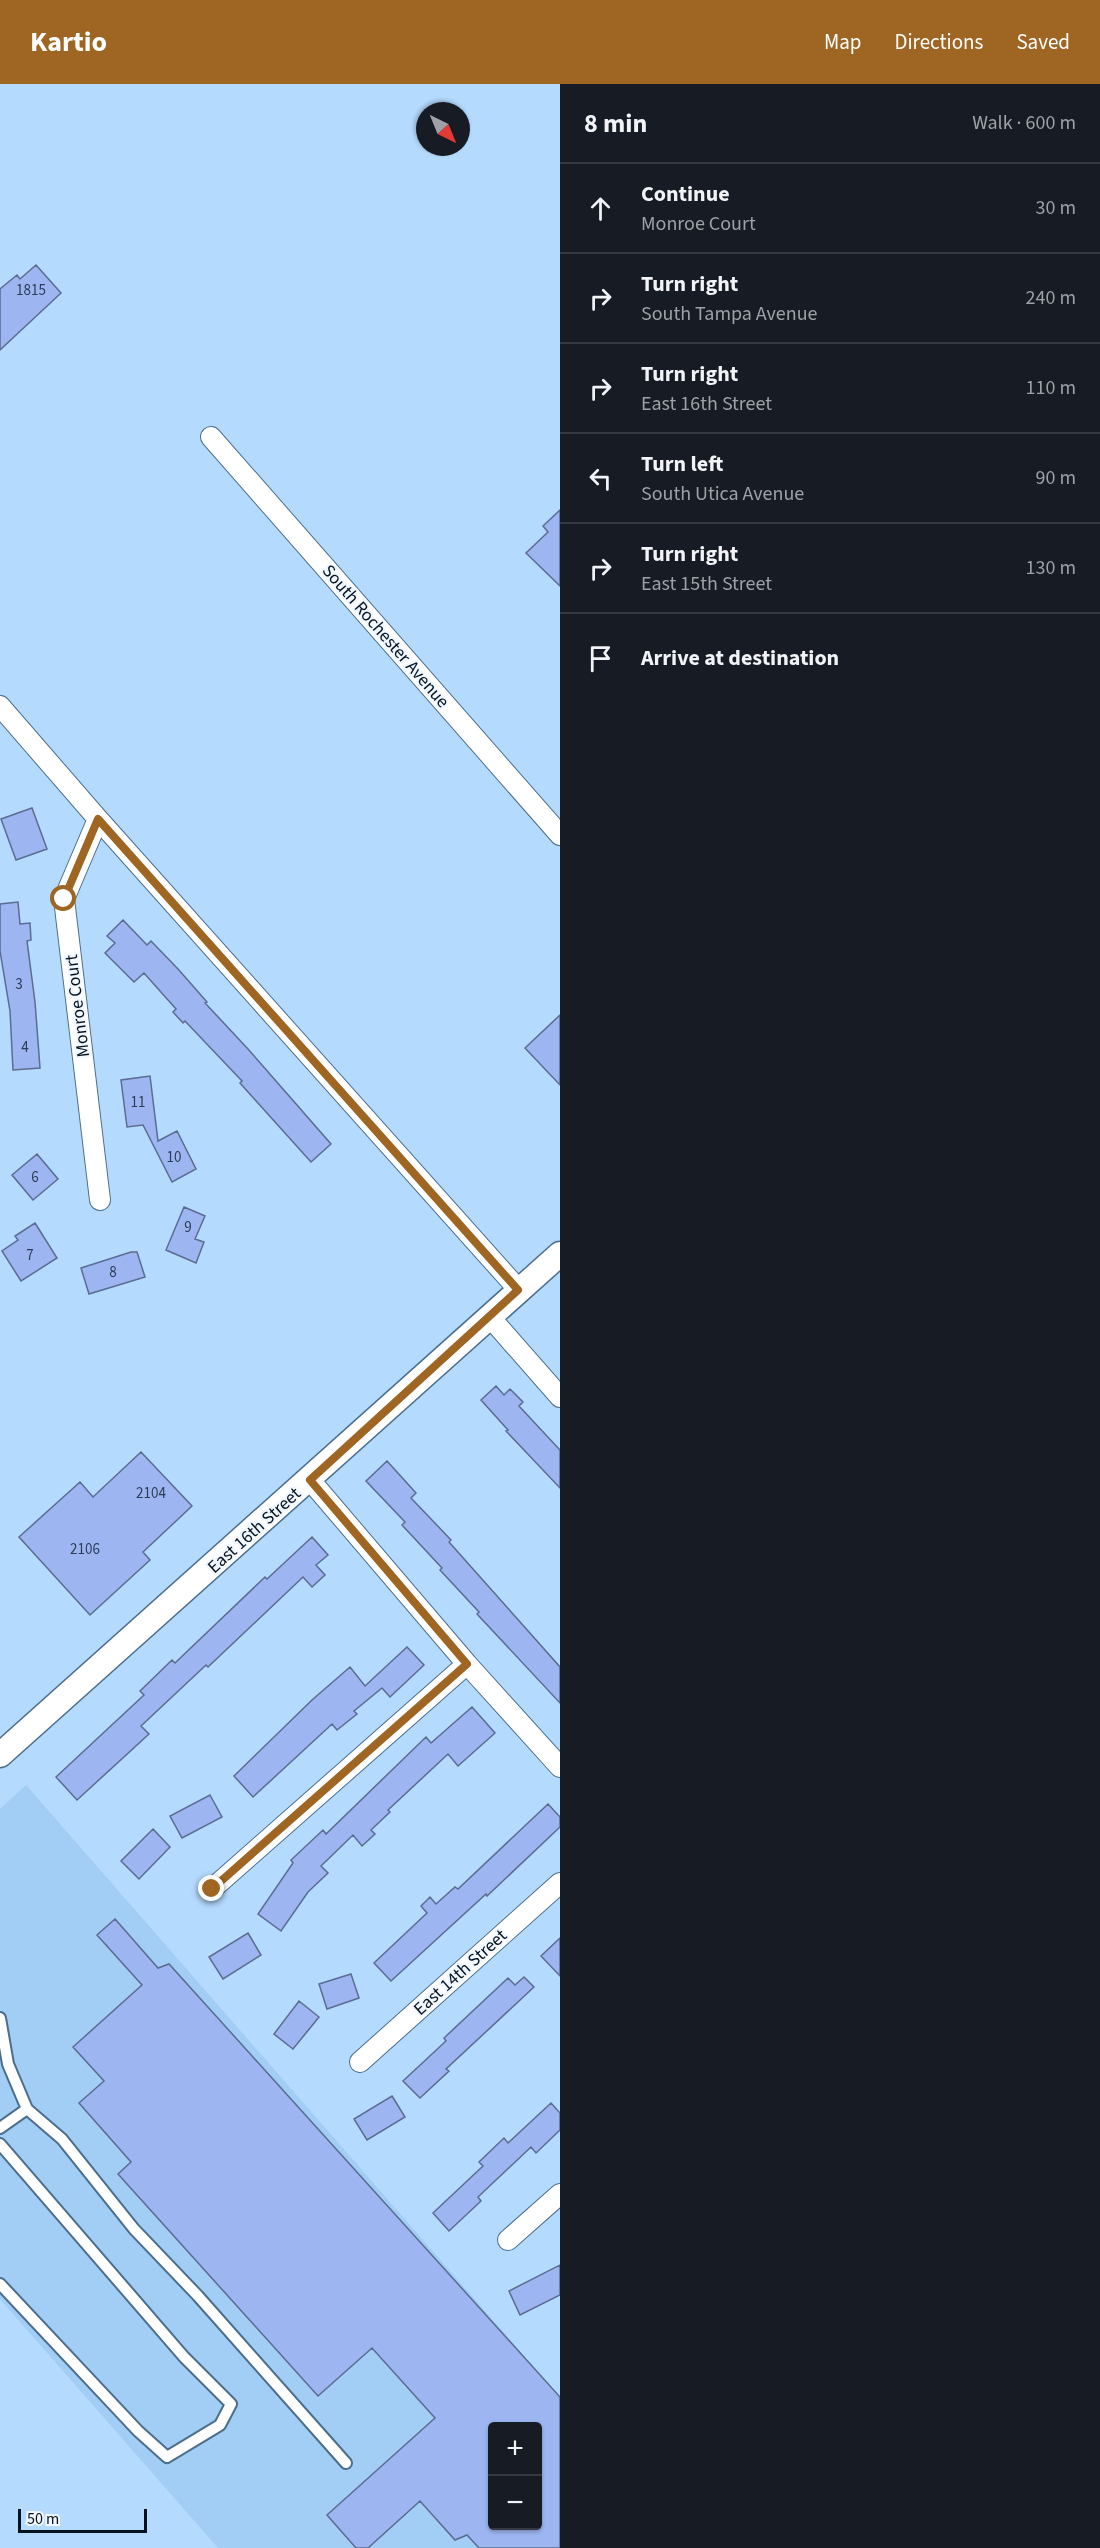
<!DOCTYPE html>
<meta charset="utf-8">
<style>
body{margin:0;font-family:"Source Sans 3",sans-serif;background:#20242c;color:#f1f3f6}
.controls{position:absolute;right:18px;bottom:18px;display:grid;overflow:hidden;border-radius:6px;box-shadow:0 2px 4px #0004}
.controls button{width:54px;height:54px;display:grid;place-items:center;padding:0;border:0;border-bottom:2px solid #363941;background:#171b24;color:#f1f3f6;font:30px sans-serif}
.compass{position:absolute;left:416px;top:18px;width:54px;height:54px;border-radius:50%;background:#171b24;box-shadow:0 2px 4px #0004;rotate:137deg}
.scale{position:absolute;left:18px;bottom:15px;width:129px;box-sizing:border-box;padding-left:6px;border:3px solid #05131f;border-top:0;font-size:16px;line-height:21px;white-space:nowrap;color:#05131f;-webkit-text-stroke:4px #f0f7ff;paint-order:stroke}
.stop{position:absolute;width:18px;height:18px;margin:-14px;border:4px solid #9e6622;border-radius:50%;background:#fff}
.stop.end{background:#9e6622;border-color:#fff;box-shadow:0 2px 6px #0008}
.list{margin:0;padding:0;list-style:none}
h2{display:flex;justify-content:space-between;align-items:center;height:78px;margin:0;padding:0 24px;font-size:26px}
h2 small{font-size:20px;font-weight:400;color:#9ea1a6}
.list li{display:grid;grid-template-columns:39px 1fr auto;gap:18px;align-items:center;box-sizing:border-box;height:90px;padding:0 24px;border-top:2px solid #363941}
.list b{display:block;font-size:22px;white-space:nowrap}
.list p{margin:0;font-size:20px;white-space:nowrap;color:#9ea1a6}
.list em{font-size:20px;font-style:normal;color:#9ea1a6}
.icon{flex:none;width:33px;height:33px;fill:none;stroke:currentColor;stroke-width:2;stroke-linecap:round;stroke-linejoin:round}
.map{position:relative;flex:none;width:560px;height:2464px;overflow:hidden}
header{display:flex;align-items:center;gap:36px;box-sizing:border-box;height:84px;padding:0 30px;background:#9e6622;color:#fff}
header strong{font-size:28px}
nav{display:flex;gap:33px;margin-inline-start:auto;font-size:21px}
main{display:flex}
aside{flex:1;background:#171b24}
.map>svg:first-child{display:block}
.built{fill:#a2cdf5;fill-rule:evenodd}
.building{fill:#9db6f2;stroke:#5b6b91;stroke-width:1.5;fill-rule:evenodd}
.lines{fill:none;stroke-linecap:round;stroke-linejoin:round}
.service-casing{stroke:#4c6e8d;stroke-width:14}
.minor-casing{stroke:#4c6e8d;stroke-width:22}
.tertiary-casing{stroke:#4c6e8d;stroke-width:27}
.service{stroke:#fff;stroke-width:10}
.minor{stroke:#fff;stroke-width:20}
.tertiary{stroke:#fff;stroke-width:24}
.route{stroke:#9e6622;stroke-width:8}
.labels{text-anchor:middle;stroke-width:4.5;stroke-linejoin:round;paint-order:stroke}
.number-label{font-size:15px;fill:#2b3c54}
.street-label{font-size:18px;fill:#05131f;stroke:#f0f7ff}
</style>
<header>
<strong>Kartio</strong>
<nav><a>Map</a><a>Directions</a><a>Saved</a></nav>
</header>
<main>
<div class="map">
<svg width="560" height="2464" viewBox="0 0 560 2464">
<rect width="100%" height="100%" fill="#b4dafe"/>
<!-- built -->
<path class="built" d="M26,1701L560,2313V2464H218L0,2215V1725ZM493,2342H538V2442H493Z"/>
<!-- building -->
<path class="building" d="M36,181L61,209L0,266V205L17,191L20,195Z
M560,426V502L526,469L548,448L543,442Z
M32,724L47,765L16,776L1,735Z
M18,818L20,840L30,839L31,856L27,857L35,918L40,984L13,986L10,927L0,867V820Z
M123,836L147,861L151,857L178,885L207,918L205,919L248,965L331,1060L311,1078L240,999L242,997L185,937L183,939L173,928L176,925L144,889L134,898L105,869L115,859L107,852Z
M560,931V1001L525,964Z
M150,992L158,1057L177,1047L196,1085L172,1098L143,1041L127,1043L121,996Z
M37,1070L58,1095L33,1116L12,1091Z
M184,1123L205,1132L195,1155L204,1158L196,1179L166,1166Z
M35,1139L57,1174L21,1197L2,1167L18,1156L15,1152Z
M131,1168H137L145,1193L89,1210L81,1184Z
M496,1302L504,1311L510,1305L523,1318L519,1322L560,1366V1404L506,1347L508,1346L481,1316Z
M141,1368L192,1422L143,1468L150,1476L90,1531L19,1453L80,1398L93,1413Z
M387,1377L416,1409L411,1414L451,1456L449,1458L560,1583V1619L477,1530L479,1528L440,1486L442,1484L402,1441L405,1438L366,1397Z
M312,1453L328,1471L316,1481L325,1491L312,1503L303,1493L208,1583L206,1581L141,1642L149,1650L77,1716L56,1693L144,1611L140,1607L172,1576L175,1579L265,1493L267,1495Z
M407,1563L424,1581L390,1613L382,1604L354,1627L357,1630L337,1646L332,1640L253,1713L234,1692L312,1616L350,1583L365,1602Z
M472,1623L495,1649L458,1682L448,1670L388,1726L390,1728L371,1746L375,1750L362,1762L353,1751L321,1782L328,1789L308,1808L281,1847L258,1830L293,1779L291,1776L323,1746L326,1750L426,1653L431,1659Z
M210,1711L222,1733L182,1754L170,1732Z
M548,1720L560,1733V1743L487,1812L486,1810L391,1897L374,1879L427,1829L421,1822L430,1813L436,1820L455,1803L458,1805Z
M153,1745L170,1763L139,1795L121,1777Z
M115,1835L158,1884L169,1880L560,2313V2464H479L467,2451L455,2456L420,2417L368,2464H356L327,2431L435,2334L372,2264L318,2312L118,2090L131,2078L79,2019L104,1997L73,1963L142,1901L97,1851ZM492,2343H537V2442H492Z
M248,1849L261,1871L223,1895L209,1873Z
M560,1854V1892L541,1872Z
M351,1890L359,1914L327,1925L319,1900Z
M524,1893L534,1903L446,1985L449,1987L420,2014L403,1997L446,1957L444,1954L508,1894L515,1901Z
M299,1917L319,1933L293,1965L274,1950Z
M392,2012L405,2033L367,2056L354,2035Z
M551,2019L560,2029V2046L536,2069L531,2063L478,2113L481,2117L449,2147L433,2129L483,2082L479,2078L504,2054L508,2059Z
M560,2181V2211L520,2231L509,2207Z"/>
<g class="lines">
<defs>
<path id="service" d="M0,1934L8,1980L27,2025L62,2055L134,2145L198,2212L346,2379
M0,2044L27,2025
M0,2060L184,2273L231,2320L220,2341L167,2373L138,2347L0,2200"/>
<path id="minor" d="M211,353L560,751
M0,622L98,735L518,1205
M98,735L64,815L100,1116
M489,1232L560,1313
M310,1396L467,1580L560,1683
M212,1805L467,1580
M360,1978L560,1799
M508,2156L560,2110"/>
<path id="tertiary" d="M0,1671L560,1170"/>
</defs>
<!-- service casing -->
<use href="#service" class="service-casing"/>
<!-- minor casing -->
<use href="#minor" class="minor-casing"/>
<!-- tertiary casing -->
<use href="#tertiary" class="tertiary-casing"/>
<!-- service -->
<use href="#service" class="service"/>
<!-- minor -->
<use href="#minor" class="minor"/>
<!-- tertiary -->
<use href="#tertiary" class="tertiary"/>
</g>
<g class="lines">
<!-- route -->
<path class="route" d="M64,815L98,735L518,1206L310,1396L467,1580L212,1805"/>
</g>
<g class="labels">
<!-- number labels -->
<g class="number-label">
<text x="31" y="211">1815</text>
<text x="19" y="905">3</text>
<text x="25" y="968">4</text>
<text x="138" y="1023">11</text>
<text x="174" y="1078">10</text>
<text x="35" y="1098">6</text>
<text x="188" y="1148">9</text>
<text x="30" y="1176">7</text>
<text x="113" y="1193">8</text>
<text x="151" y="1414">2104</text>
<text x="85" y="1470">2106</text>
</g>
<!-- street labels -->
<g class="street-label">
<text transform="translate(386 552) rotate(49)" y="6">South Rochester Avenue</text>
<text transform="translate(77 922) rotate(-97)" y="6">Monroe Court</text>
<text transform="translate(254 1446) rotate(-42)" y="6">East 16th Street</text>
<text transform="translate(460 1888) rotate(-42)" y="6">East 14th Street</text>
</g>
</g>
</svg>
<div class="controls">
<button>+</button>
<button>−</button>
</div>
<svg class="compass" viewBox="-18 -18 36 36"><path d="M0-13l5 13h-10z" fill="#e53935"/><path d="M0 13l5-13h-10z" fill="#9ea1a6"/></svg>
<div class="scale">50 m</div>
<div class="stop" style="left:64px;top:815px"></div>
<div class="stop end" style="left:212px;top:1805px"></div>
</div>
<aside>
<h2>8 min<small>Walk · 600 m</small></h2>
<ul class="list">
<li><svg class="icon" aria-label="ahead" viewBox="0 0 24 24"><path d="M12 20V5M6 11l6-6 6 6"/></svg><div><b>Continue</b><p>Monroe Court</p></div><em>30 m</em></li>
<li><svg class="icon" aria-label="right" viewBox="0 0 24 24"><path d="M7 20v-9h11M14 6l5 5-5 5"/></svg><div><b>Turn right</b><p>South Tampa Avenue</p></div><em>240 m</em></li>
<li><svg class="icon" aria-label="right" viewBox="0 0 24 24"><path d="M7 20v-9h11M14 6l5 5-5 5"/></svg><div><b>Turn right</b><p>East 16th Street</p></div><em>110 m</em></li>
<li><svg class="icon" aria-label="left" viewBox="0 0 24 24"><path d="M17 20v-9H6M10 6l-5 5 5 5"/></svg><div><b>Turn left</b><p>South Utica Avenue</p></div><em>90 m</em></li>
<li><svg class="icon" aria-label="right" viewBox="0 0 24 24"><path d="M7 20v-9h11M14 6l5 5-5 5"/></svg><div><b>Turn right</b><p>East 15th Street</p></div><em>130 m</em></li>
<li><svg class="icon" aria-label="arrive" viewBox="0 0 24 24"><path d="M6 21V4h12l-3 4 3 4H6"/></svg><div><b>Arrive at destination</b></div></li>
</ul>
</aside>
</main>
